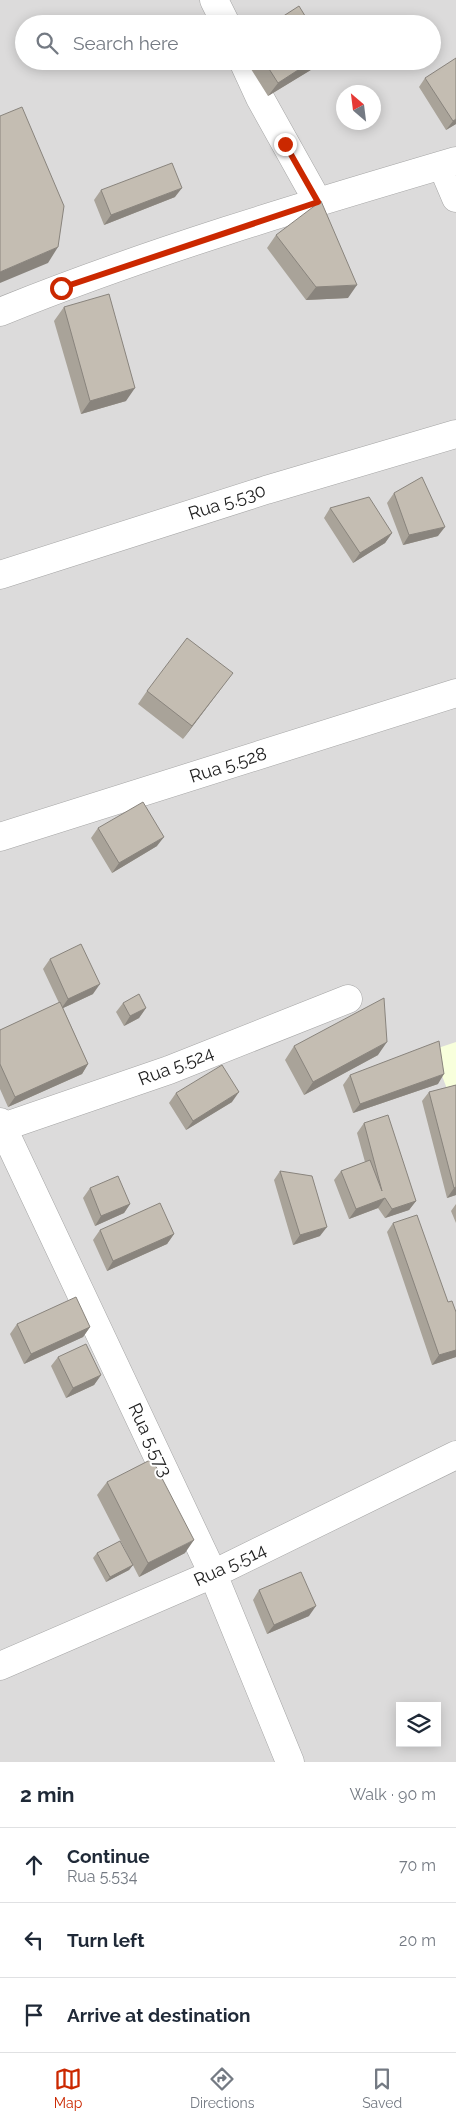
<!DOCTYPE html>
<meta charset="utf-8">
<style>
body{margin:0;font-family:Raleway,sans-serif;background:#f2f2f3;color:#1f2937}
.controls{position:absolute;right:15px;bottom:15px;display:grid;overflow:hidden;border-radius:0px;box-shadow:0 2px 12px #0003}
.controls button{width:45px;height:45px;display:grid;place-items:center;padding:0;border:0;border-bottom:1px solid #e0e1e3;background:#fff;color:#1f2937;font:25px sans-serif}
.compass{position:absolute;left:336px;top:85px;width:45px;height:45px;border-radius:50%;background:#fff;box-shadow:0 2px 12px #0003;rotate:332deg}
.stop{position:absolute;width:15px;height:15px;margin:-11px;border:4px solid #cb2800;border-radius:50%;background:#fff}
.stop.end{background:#cb2800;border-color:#fff;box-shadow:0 1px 5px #0008}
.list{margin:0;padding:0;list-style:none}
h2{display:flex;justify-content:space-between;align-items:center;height:65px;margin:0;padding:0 20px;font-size:21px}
h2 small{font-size:16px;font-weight:400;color:#747a83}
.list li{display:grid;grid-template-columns:32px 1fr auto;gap:15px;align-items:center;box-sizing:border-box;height:75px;padding:0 20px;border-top:1px solid #e0e1e3}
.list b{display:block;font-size:19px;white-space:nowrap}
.list p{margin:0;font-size:16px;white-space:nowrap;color:#747a83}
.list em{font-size:16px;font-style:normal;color:#747a83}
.icon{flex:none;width:28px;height:28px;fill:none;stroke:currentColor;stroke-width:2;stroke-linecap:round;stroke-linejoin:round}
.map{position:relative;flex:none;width:456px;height:1762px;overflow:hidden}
.search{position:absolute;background:#fff;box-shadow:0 2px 12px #0003;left:15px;right:15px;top:15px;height:55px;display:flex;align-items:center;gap:12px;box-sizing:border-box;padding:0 18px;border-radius:28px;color:#747a83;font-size:19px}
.sheet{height:290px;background:#fff}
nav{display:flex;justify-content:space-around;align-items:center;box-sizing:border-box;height:70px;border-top:1px solid #e0e1e3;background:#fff;font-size:14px;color:#747a83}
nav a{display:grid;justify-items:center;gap:2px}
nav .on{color:#cb2800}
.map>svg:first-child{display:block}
.residential{fill:#dcdbdb;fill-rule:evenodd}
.education{fill:#f8ffdc}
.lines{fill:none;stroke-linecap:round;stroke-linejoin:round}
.minor-casing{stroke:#a5a5a5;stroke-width:29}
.minor{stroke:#fff;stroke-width:28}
.wall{fill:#a9a399}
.shaded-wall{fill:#89847d}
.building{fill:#c4bdb2;stroke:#89847d}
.route{stroke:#cb2800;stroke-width:6}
.labels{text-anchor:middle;stroke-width:4;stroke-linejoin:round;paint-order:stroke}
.street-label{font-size:18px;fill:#1e1e1e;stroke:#fff}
</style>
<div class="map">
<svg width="456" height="1762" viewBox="0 0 456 1762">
<rect width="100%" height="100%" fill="#efeee3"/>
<!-- residential -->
<path class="residential" d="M0,0H456V1762H0ZM24,24H432V61H24ZM344,92H374V122H344ZM400,1706H437V1743H400Z"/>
<!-- education -->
<path class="education" d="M456,1042V1112L432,1050Z"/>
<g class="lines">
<defs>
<path id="minor" d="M214,0L226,24
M243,61L260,98L318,202
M442,165L456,198
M0,312C148,252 303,206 456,161
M0,575L266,490L456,434
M0,837L456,693
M0,1122L213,1574L290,1762
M0,1128L169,1070L348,999
M0,1666L213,1574L456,1455"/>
</defs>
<!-- minor casing -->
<use href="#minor" class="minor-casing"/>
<!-- minor -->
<use href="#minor" class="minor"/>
</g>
<!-- wall -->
<path class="wall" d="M246,61H321L319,65L268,96Z
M425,78L456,124L446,130L419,87Z
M101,190L175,197L104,225L94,200Z
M276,235L348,298L306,300L267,248Z
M64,307L126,401L81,414L54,321Z
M394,493L438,536L403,545L387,503Z
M330,508L392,533L385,543L353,563L324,518Z
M223,686L183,739L138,704L147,691Z
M98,828L157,846L112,873L91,838Z
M50,959L93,994L63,1008L88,1064L82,1074L8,1107L0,1089V1030L59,1003L43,969Z
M123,1003L146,1008L139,1018L124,1026L116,1012Z
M294,1046L378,1055L304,1095L285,1060Z
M350,1075L438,1084L353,1113L343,1085Z
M456,1085V1195L447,1198L422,1101L429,1092Z
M176,1093L232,1102L186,1130L169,1103Z
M364,1123L416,1201L409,1210L385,1218L378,1208L349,1219L334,1180L341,1171L365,1162L357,1133Z
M280,1171L320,1236L293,1245L274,1180Z
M90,1188L130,1204L124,1213L95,1226L83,1198Z
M456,1204V1223L451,1211Z
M393,1223L448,1302L456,1312V1357L432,1365L387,1232Z
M100,1230L174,1234L167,1244L107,1271L93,1240Z
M17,1324L90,1327L83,1337L24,1364L10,1334Z
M58,1357L101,1375L94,1385L66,1398L51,1366Z
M107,1482L185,1553L139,1577L97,1495Z
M97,1553L133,1565L129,1570L106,1582L93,1558Z
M259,1590L309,1616L267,1634L253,1600Z"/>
<!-- shaded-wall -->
<path class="shaded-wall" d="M312,61H321L319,65L268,96L278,83Z
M456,119V124L446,130L453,121Z
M182,188L175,197L104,225L111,215Z
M58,247L48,263L0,283V272Z
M357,285L348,298L306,300L316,287Z
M135,388L126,401L81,414L90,401Z
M445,527L438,536L403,545L409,535Z
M392,533L385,543L353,563L360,553Z
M233,673L223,686L183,739L192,726Z
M164,837L157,846L112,873L119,863Z
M100,984L93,994L61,1009L68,999Z
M146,1008L139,1018L124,1026L130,1016Z
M387,1042L378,1055L304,1095L313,1082Z
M88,1064L82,1074L8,1107L15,1097Z
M444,1074L438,1084L353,1113L360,1104Z
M239,1092L232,1102L186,1130L193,1121Z
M456,1187V1195L447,1198L454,1188Z
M385,1198L378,1208L349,1219L356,1209Z
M416,1201L409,1210L385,1218L392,1209Z
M130,1204L124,1213L95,1226L101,1216Z
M327,1227L320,1236L293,1245L300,1235Z
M174,1234L167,1244L107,1271L113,1261Z
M90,1327L83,1337L24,1364L31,1354Z
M456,1350V1357L432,1365L439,1355Z
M101,1375L94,1385L66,1398L73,1388Z
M194,1540L185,1553L139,1577L148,1563Z
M133,1565L129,1570L106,1582L110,1577Z
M316,1606L309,1616L267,1634L274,1625Z"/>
<!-- building -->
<path class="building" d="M299,6L310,24H271Z
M456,58V119L453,121L425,78Z
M264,61H312L278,83Z
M22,107L64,206L58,247L0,272V116Z
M172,163L182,188L111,215L101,190Z
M321,201L357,285L316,287L276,235Z
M109,294L135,388L90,401L64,307Z
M422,477L445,527L409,535L394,493Z
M369,497L392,533L360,553L330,508Z
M187,638L233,673L192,726L147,691Z
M143,802L164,837L119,863L98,828Z
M81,944L100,984L68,999L50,959Z
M139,994L146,1008L130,1016L123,1003Z
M384,998L387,1042L313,1082L294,1046Z
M60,1002L88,1064L15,1097L0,1064V1030Z
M439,1041L444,1074L360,1104L350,1075Z
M222,1065L239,1092L193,1121L176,1093Z
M456,1085V1187L454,1188L429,1092Z
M388,1115L416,1201L392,1209L385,1198L356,1209L341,1171L370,1160L382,1191L364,1123Z
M280,1171L312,1176L327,1227L300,1235Z
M118,1176L130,1204L101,1216L90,1188Z
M160,1203L174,1234L113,1261L100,1230Z
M417,1215L448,1302L452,1301L456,1312V1350L439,1355L393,1223Z
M76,1297L90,1327L31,1354L17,1324Z
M86,1344L101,1375L73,1388L58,1357Z
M152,1459L194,1540L148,1563L107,1482Z
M120,1541L133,1565L110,1577L97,1553Z
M301,1572L316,1606L274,1625L259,1590Z"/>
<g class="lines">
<!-- route -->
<path class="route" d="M61,288L318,202L285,144"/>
</g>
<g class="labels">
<!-- street labels -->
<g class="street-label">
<text transform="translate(227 502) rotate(-18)" y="6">Rua 5.530</text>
<text transform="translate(228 765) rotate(-18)" y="6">Rua 5.528</text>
<text transform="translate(176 1066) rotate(-21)" y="6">Rua 5.524</text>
<text transform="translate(150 1440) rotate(65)" y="6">Rua 5.573</text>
<text transform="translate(230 1565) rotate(-25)" y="6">Rua 5.514</text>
</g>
</g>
</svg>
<div class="controls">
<button><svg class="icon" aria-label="layers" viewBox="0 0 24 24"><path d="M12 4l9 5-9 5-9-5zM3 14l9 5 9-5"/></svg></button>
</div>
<svg class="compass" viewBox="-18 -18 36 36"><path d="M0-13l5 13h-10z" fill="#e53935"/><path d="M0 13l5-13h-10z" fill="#747a83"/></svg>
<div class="stop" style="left:61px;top:288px"></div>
<div class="stop end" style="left:285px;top:144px"></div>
<div class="search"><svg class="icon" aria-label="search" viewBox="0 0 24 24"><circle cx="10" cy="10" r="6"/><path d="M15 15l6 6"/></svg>Search here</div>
</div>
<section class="sheet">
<h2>2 min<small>Walk · 90 m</small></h2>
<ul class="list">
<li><svg class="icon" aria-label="ahead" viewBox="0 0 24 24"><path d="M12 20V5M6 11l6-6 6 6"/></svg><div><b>Continue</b><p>Rua 5.534</p></div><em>70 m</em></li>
<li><svg class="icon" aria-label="left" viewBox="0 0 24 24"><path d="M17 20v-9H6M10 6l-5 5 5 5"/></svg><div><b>Turn left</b></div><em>20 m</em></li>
<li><svg class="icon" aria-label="arrive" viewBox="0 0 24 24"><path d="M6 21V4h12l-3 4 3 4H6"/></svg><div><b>Arrive at destination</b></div></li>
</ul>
</section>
<nav>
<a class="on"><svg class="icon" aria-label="map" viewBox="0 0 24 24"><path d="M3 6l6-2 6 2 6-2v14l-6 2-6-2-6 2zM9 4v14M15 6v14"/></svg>Map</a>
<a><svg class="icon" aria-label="directions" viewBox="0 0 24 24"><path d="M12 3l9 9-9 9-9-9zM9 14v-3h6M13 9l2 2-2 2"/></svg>Directions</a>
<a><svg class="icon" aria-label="saved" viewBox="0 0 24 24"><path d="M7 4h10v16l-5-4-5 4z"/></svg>Saved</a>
</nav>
